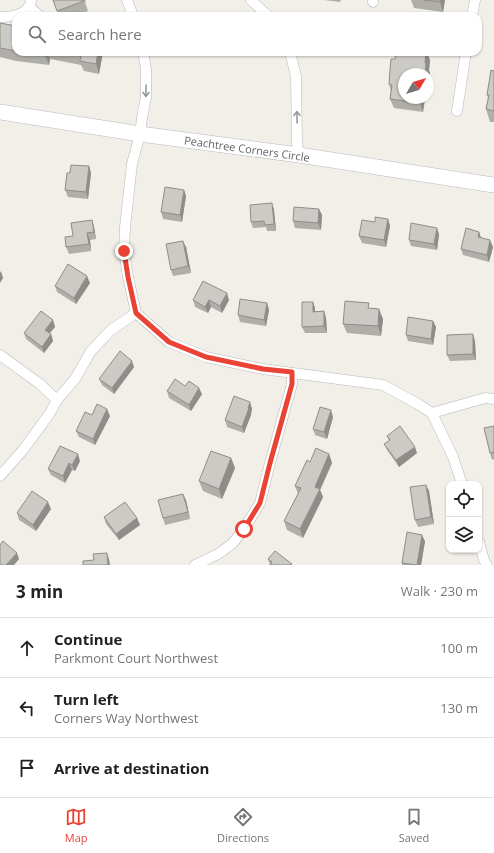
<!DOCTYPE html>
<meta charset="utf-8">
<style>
body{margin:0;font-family:"Open Sans",sans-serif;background:#f6f6f6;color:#202124}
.controls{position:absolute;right:12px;bottom:12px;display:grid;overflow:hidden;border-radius:8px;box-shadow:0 1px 3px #0004}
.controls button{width:36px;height:36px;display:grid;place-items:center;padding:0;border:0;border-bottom:1px solid #e0e0e0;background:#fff;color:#202124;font:20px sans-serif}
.compass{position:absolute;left:398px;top:68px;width:36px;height:36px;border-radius:50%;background:#fff;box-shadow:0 1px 3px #0004;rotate:52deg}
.stop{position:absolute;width:12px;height:12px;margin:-9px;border:3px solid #ea4335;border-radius:50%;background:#fff}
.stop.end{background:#ea4335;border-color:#fff;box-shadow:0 1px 4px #0008}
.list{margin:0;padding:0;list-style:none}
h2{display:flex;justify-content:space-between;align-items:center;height:52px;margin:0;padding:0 16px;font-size:17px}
h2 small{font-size:13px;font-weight:400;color:#757577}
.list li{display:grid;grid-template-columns:26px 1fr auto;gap:12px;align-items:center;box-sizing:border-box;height:60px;padding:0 16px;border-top:1px solid #e0e0e0}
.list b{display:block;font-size:15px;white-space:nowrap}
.list p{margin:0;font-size:13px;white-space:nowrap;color:#757577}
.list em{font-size:13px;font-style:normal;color:#757577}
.icon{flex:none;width:22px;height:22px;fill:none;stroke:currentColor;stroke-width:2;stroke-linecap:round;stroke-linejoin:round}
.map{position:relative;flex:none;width:494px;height:565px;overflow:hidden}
.search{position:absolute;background:#fff;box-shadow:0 1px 3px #0004;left:12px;right:12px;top:12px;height:44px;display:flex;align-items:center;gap:10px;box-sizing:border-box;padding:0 14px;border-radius:12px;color:#757577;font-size:15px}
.sheet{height:232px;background:#fff}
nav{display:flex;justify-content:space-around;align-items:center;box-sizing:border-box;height:56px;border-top:1px solid #e0e0e0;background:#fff;font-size:11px;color:#757577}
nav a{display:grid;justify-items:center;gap:2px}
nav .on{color:#ea4335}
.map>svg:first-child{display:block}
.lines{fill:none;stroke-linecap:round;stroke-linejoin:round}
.street-casing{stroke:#b5b8bc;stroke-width:11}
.secondary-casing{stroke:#b6babf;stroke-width:16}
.street{stroke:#fff;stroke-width:10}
.secondary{stroke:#fff;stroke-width:15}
.wall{fill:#afaea9}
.shaded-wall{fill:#8f8d8a}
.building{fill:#cccac5;stroke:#8f8d8a}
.oneway{stroke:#979a9d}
.route{stroke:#ea4335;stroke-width:5}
.labels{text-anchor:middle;stroke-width:3.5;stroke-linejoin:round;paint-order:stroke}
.street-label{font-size:11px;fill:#5f6368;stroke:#fff}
</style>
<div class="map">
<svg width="494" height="565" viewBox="0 0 494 565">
<rect width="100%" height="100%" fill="#f1efe8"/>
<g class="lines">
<defs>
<path id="street" d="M127,0L133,16
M251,0L268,16
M373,2V0
M29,7L40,16
M472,16L475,0
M0,17C10,17 24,16 29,6C31,4 31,2 31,0
M143,52L146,69V97L142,118L140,134L132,164L125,227L124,251L128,277L136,313L169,342L206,357L263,369L383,385L418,404L432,413L453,457L462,484
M290,52L296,76L297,143L299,155
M457,111L466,52
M0,355L40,384L57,400
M432,413L485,398L494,399
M0,476L23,450L50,413L57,400L75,379L91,351L111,330L136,313
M479,542L484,560L487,565
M195,565L218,554L232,544L244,529L260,503L270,463L292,384V373"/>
<path id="secondary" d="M0,112L140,134L299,155L494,185"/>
</defs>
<!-- street casing -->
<use href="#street" class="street-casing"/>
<!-- secondary casing -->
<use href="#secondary" class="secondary-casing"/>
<!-- street -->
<use href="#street" class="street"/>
<!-- secondary -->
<use href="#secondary" class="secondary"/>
</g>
<!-- wall -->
<path class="wall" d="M53,0H85L86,2H85L88,11L74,16H59Z
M324,0H341L340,2Z
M411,0H445L443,12L414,8Z
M0,23L16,26V52H103L99,74L84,71L81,65L50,59L49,65L16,61L0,57Z
M395,59L430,60L429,70L430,73L428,87V74L404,98H427V99H425L423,112L394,108L390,99L391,91L389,84Z
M494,71V122H490L486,109L488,98L487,95Z
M89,166L91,173L88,199L68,197L65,190Z
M184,190L186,196L182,222L163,219L161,212Z
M272,203L274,210L276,231H267L266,227L253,228L251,222Z
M319,209L322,215L321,230L295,228L293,221Z
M388,219L390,226L386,247L362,243L359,236L375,222Z
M92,220L94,227L96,239L90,240L91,251L69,254L66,247L73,236Z
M479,232L481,238L493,247L489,262L463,255L461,249Z
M439,234L437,250L411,246L409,240Z
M186,247L191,273L173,276L171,270Z
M90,283L76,304L57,292L55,286Z
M193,300H229L222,313L211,307L208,313L195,307Z
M313,302L315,308V311H324L326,318L327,333H305L302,327Z
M267,303L269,310L266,326L240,322L238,315Z
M371,309L383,319L381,336L347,333L343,324Z
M53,320L55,327L50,333L51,334L53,341L44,353L26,339L24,333Z
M433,321L436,327L433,345L408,341L406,335Z
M475,341L476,360L450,361L447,355Z
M134,367L114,394L102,385L99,379Z
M185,386L202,394L191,411L169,398L167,391Z
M250,402L252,409L251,414V415L244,433L227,427L225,420Z
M92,415L110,416L95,445L79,437L76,431Z
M333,417L327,439L315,435L313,429Z
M494,426V459L492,460L490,453Z
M387,436L417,453L399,467L387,450L384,444L389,441Z
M329,454L332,463L320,490L323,497L303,538L287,530L284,521L298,494L295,486L310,462Z
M231,458L235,468L222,499L203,491L199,481Z
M80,461L75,471L72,470L65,483L51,475L48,469Z
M426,485L429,491L434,524L418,527L415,520Z
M186,500L190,519L165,525L163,518Z
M51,509L36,531L19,520L17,513Z
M104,517L137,518L140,525L119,540L106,524Z
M425,541L421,565H402V563Z
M268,559L292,564V565H270Z"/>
<!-- shaded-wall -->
<path class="shaded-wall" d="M440,0H445L443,12L440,2Z
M46,52H47L50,59L49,65L45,55Z
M98,52H103L99,74L96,64Z
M426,52H427L430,60L429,70L430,73L428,87V74H425V63Z
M420,98H425V99L423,112L420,103Z
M89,166L91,173L88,199L86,192Z
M184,190L186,196L182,222L180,215Z
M272,203L274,210L276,231L274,224Z
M319,209L322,215L321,230L318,223Z
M388,219L390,226L386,247L384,240Z
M92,220L94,227L96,239L94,232Z
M437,228L439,234L437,250L434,244Z
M479,232L481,238L478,237Z
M87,233L90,240L91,251L89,244Z
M490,240L493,247L489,262L487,255Z
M183,241L186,247L191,273L188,266Z
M1,271L3,278L0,283V273Z
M87,276L90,283L76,304L74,298Z
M227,293L229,300L222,313L220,306Z
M209,300L211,307L208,313L205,307Z
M313,302L315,308V318L313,312Z
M267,303L269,310L266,326L264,320Z
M379,309L383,319L381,336L378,326Z
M324,311L326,318L327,333L324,326Z
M53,320L55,327L47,336L45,330Z
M433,321L436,327L433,345L431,339Z
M51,334L53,341L44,353L42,347Z
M473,334L475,341L476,360L473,354Z
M132,361L134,367L114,394L112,388Z
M199,388L202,394L191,411L189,405Z
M250,402L252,409L251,414V415L244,433L242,427Z
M107,409L110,416L95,445L93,439Z
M331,410L333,417L327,439L324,432Z
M415,447L417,453L399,467L396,460Z
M78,454L80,461L75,471L72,465Z
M329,454L332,463L320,490L323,497L303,538L300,529L315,487Z
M231,458L235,468L222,499L219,489Z
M69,463L72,470L65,483L63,476Z
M426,485L429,491L434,524L431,517Z
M183,494L186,500L190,519L188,512Z
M48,502L51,509L36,531L33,525Z
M137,518L140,525L119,540L116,534Z
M422,535L425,541L421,565H417Z
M17,553L19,559L14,565H6Z
M107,553L109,559L110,565H108Z"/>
<!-- building -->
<path class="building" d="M53,0H84V1L57,11Z
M424,0H440V2Z
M0,23L16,26V51L0,48Z
M21,52H46L45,55Z
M58,52H98L96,64L80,61L81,56Z
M396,52H426L425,63H426L425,74H404V98H420V103L390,99L392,85L389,84L390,70L391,59H395Z
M491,70L494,71V111L486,109L489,95H487Z
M71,165L89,166L86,192L65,190L67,173H70Z
M165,187L184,190L180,215L161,212Z
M272,203L274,224L265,225L264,221L251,222L250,205Z
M294,207L319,209L318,223L293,221Z
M375,217L388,219L384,240L359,236L362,220L375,222Z
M92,220L94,232L87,233L89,244L66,247L65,237L73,236L71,223Z
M411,223L437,228L434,244L409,240Z
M466,228L479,232L478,237L490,240L487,255L461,249Z
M183,241L188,266L171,270L166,244Z
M68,264L87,276L74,298L55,286Z
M203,281L227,293L220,306L209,300L205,307L193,300Z
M240,299L267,303L264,320L238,315Z
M345,301L369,303L368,308L379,309L378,326L343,324Z
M302,302H313V312L324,311V326L302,327Z
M41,311L53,320L45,330L51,334L42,347L24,333Z
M408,317L433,321L431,339L406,335Z
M473,334V354L447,355V335Z
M120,351L132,361L112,388L99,379Z
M175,379L185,386L189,381L199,388L189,405L167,391Z
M234,396L250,402L248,408H249L242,427L225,420Z
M97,404L107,409L93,439L76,431L85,412L92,415Z
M320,407L331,410L324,432L313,429Z
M400,426L415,447L396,460L384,444L390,440L387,436Z
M494,426V452L490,453L484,428Z
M60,446L78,454L72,465L69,463L63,476L48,469Z
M316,448L329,454L315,487L320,489L300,529L284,521L301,488L295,486L307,460L310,462Z
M211,451L231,458L219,489L199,481Z
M426,485L431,517L415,520L410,487Z
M32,491L48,502L33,525L17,513Z
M183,494L188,512L163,518L158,500Z
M125,502L137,518L116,534L104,517Z
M407,532L422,535L417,565L402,563Z
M3,541L17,553L6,565H0V545Z
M275,551L292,564L291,565H270L272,562L268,559Z
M107,553L108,565H83V561L94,560L93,554Z"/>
<!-- one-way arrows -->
<defs><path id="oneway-shaft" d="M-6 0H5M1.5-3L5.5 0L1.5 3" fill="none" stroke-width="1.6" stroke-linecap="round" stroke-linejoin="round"/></defs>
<g class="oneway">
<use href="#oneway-shaft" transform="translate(146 91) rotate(91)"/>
<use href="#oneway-shaft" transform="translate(297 117) rotate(-91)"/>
</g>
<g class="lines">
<!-- route -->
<path class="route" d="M124,251L128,277L136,313L169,342L206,357L263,369L292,372V384L270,463L260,503L244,529"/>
</g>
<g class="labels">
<!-- street labels -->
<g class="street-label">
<text transform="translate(247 149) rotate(8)" y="4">Peachtree Corners Circle</text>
</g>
</g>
</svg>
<div class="controls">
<button><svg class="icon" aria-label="locate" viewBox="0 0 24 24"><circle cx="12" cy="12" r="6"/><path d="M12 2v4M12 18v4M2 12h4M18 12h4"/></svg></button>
<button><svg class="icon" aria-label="layers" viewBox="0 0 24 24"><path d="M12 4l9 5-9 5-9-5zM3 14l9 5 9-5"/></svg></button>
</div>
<svg class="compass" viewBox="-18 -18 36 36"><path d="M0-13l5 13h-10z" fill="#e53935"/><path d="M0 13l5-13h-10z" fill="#757577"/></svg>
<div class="stop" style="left:244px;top:529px"></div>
<div class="stop end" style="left:124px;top:251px"></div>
<div class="search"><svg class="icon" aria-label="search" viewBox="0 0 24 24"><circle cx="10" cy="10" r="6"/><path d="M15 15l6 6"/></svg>Search here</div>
</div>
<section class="sheet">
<h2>3 min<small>Walk · 230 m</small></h2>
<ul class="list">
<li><svg class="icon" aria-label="ahead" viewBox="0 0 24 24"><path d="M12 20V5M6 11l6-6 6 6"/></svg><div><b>Continue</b><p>Parkmont Court Northwest</p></div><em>100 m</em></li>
<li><svg class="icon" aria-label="left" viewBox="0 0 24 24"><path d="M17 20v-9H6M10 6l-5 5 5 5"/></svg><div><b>Turn left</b><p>Corners Way Northwest</p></div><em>130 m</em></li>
<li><svg class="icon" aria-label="arrive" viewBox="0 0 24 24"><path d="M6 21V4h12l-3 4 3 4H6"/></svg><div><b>Arrive at destination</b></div></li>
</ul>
</section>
<nav>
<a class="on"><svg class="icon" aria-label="map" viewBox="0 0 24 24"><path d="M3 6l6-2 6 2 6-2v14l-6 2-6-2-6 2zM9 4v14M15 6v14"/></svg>Map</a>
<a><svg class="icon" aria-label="directions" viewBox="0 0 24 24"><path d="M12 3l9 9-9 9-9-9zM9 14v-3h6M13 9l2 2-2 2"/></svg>Directions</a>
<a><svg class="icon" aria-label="saved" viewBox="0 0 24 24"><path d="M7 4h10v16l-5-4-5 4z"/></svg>Saved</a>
</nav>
